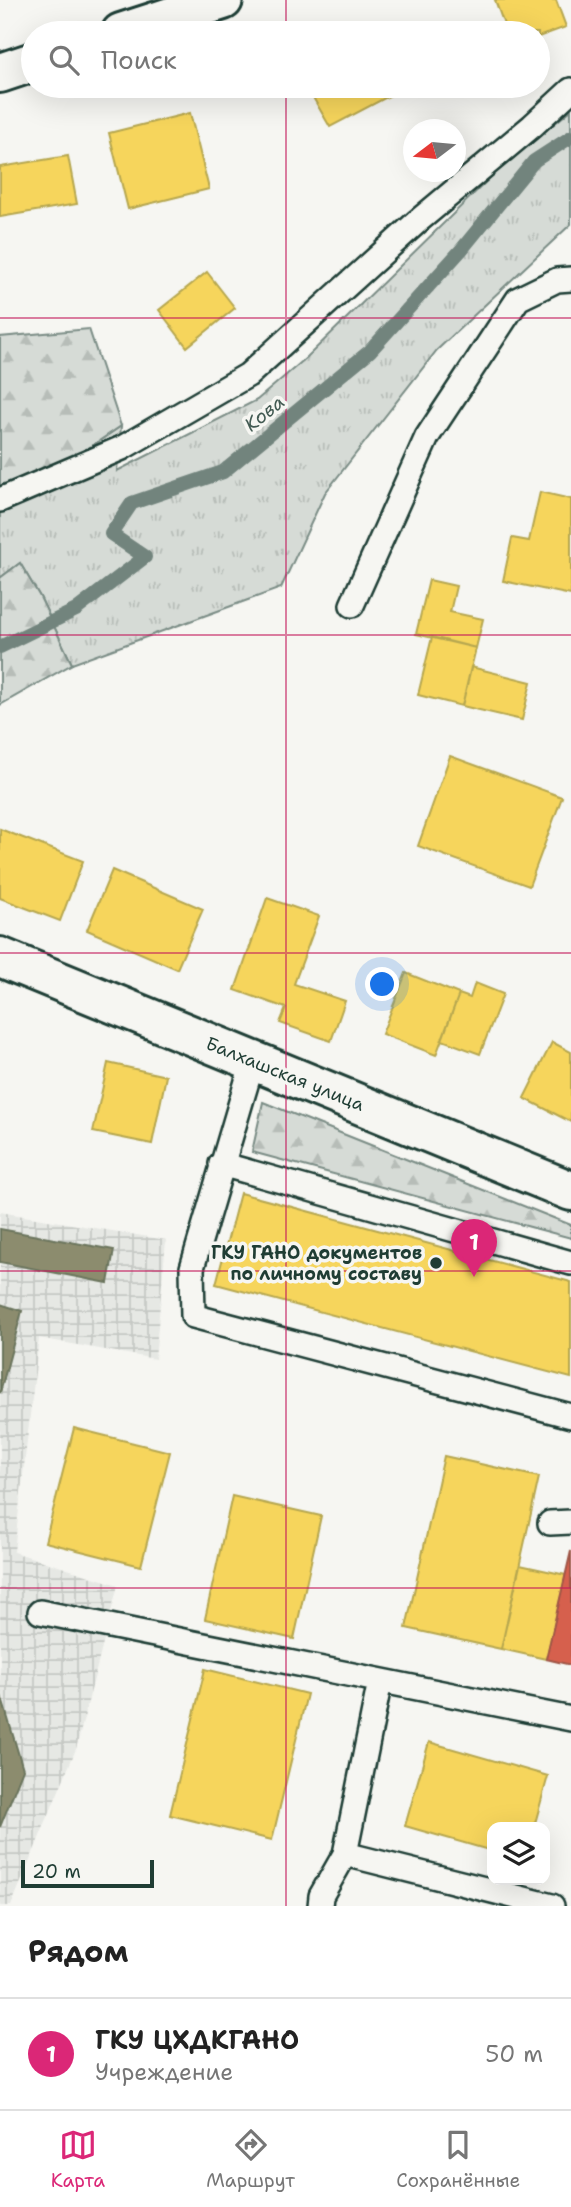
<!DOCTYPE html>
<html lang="ru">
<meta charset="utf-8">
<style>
body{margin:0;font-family:"Shantell Sans",sans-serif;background:#f6f6f6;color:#222}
.controls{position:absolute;right:21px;bottom:21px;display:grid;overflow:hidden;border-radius:14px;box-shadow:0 7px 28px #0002}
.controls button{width:63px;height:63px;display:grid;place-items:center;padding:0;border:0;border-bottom:2px solid #e0e0e0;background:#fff;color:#222;font:35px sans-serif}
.compass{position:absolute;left:403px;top:119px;width:63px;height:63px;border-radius:50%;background:#fff;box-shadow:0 7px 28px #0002;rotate:254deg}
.scale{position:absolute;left:21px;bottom:18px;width:133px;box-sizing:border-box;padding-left:7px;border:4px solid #1f3d34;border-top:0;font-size:19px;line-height:24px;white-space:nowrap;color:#1f3d34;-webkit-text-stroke:5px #f6f6f2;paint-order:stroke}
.you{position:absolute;left:383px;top:985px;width:24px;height:24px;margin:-18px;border:5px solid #fff;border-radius:50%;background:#1a73e8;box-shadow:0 0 0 10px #1a73e833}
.badge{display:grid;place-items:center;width:46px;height:46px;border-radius:50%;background:#db2777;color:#fff;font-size:23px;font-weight:700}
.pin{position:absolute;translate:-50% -58px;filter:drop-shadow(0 2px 4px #0008)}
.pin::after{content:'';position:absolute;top:37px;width:24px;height:21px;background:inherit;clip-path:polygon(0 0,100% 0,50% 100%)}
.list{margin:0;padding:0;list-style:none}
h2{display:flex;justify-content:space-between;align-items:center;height:91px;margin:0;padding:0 28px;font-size:30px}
h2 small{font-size:23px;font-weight:400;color:#767676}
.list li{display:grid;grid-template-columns:46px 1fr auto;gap:21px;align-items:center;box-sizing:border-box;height:112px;padding:0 28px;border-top:2px solid #e0e0e0}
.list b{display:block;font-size:26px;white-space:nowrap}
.list p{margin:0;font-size:23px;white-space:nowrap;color:#767676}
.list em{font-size:23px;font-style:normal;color:#767676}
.icon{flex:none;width:38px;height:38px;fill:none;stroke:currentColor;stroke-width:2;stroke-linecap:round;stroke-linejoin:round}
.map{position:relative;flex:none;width:571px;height:1906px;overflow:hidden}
.search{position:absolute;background:#fff;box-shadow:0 7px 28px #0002;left:21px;right:21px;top:21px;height:77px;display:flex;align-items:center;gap:18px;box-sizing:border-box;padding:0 24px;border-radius:38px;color:#767676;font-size:26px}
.sheet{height:203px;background:#fff}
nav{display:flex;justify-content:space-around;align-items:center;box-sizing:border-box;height:98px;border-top:2px solid #e0e0e0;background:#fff;font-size:19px;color:#767676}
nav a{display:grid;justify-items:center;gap:4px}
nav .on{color:#db2777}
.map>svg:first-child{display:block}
.industrial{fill:url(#industrial-grid)}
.grass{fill:url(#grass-tufts);stroke:#7a8c85;stroke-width:2}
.forest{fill:url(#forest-firs);stroke:#7a8c85;stroke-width:2}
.homes{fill:#f6d55c;stroke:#b6a750;stroke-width:2}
.shops{fill:#d6604d;stroke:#9f5646;stroke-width:2}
.industry{fill:#8c8c6e;stroke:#6b745d;stroke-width:2}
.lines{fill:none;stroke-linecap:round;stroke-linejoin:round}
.stream{stroke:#72847d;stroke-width:14}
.lane-casing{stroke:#1f3d34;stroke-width:28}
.street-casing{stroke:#1f3d34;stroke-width:44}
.lane{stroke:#f6f6f2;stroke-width:23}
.street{stroke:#f6f6f2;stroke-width:38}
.grid{fill:none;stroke:#c2185b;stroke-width:2;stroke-opacity:0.55}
.poi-dot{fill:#1f3d34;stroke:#f6f6f2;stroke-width:2.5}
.labels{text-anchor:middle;stroke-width:7;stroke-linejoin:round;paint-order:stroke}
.street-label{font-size:18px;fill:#1f3d34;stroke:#f6f6f2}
.poi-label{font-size:18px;font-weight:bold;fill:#1f3d34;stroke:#f6f6f2;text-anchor:end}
.water-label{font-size:19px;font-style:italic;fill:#425a52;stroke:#f6f6f2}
</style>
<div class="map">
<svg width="571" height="1906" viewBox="0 0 571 1906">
<defs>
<pattern id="industrial-grid" width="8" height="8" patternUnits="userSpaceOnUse" patternTransform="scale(1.75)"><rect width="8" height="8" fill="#e6e8e4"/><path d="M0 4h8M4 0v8" fill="none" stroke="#c5c8c4"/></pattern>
<pattern id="grass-tufts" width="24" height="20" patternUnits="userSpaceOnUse" patternTransform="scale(1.75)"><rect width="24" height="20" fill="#d6dbd6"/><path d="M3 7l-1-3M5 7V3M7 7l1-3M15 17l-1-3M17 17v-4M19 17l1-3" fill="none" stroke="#b7bdb8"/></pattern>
<pattern id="forest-firs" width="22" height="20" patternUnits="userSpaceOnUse" patternTransform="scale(1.75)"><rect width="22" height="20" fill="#d6dbd6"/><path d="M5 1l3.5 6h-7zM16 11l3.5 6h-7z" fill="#b7bdb8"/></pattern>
</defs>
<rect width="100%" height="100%" fill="#f6f6f2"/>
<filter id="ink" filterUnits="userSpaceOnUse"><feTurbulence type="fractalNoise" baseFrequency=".0143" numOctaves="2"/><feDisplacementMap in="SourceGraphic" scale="14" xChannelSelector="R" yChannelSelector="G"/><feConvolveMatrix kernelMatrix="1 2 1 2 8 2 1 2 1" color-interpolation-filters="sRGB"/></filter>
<g filter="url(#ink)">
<!-- industrial -->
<path class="industrial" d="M0,1212L166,1240L155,1359L39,1338L14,1552L118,1585L76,1749L11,1906H0Z"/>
<!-- grass -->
<path class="grass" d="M571,110V224L437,350L325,493L281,588L72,664L40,597L20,563L0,578V508L121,426L117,471L257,400L306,358L497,171Z"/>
<!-- forest -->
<path class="forest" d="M89,329L121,426L0,508V337Z
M20,563L40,597L72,664L0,705V578Z
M263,1102L571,1225V1238L252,1152Z"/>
<!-- homes -->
<path class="homes" d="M495,0H556L566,27L538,37V33H507Z
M309,86H405L406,87L330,127L307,87Z
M190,113L209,189L128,209L109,133Z
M68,156L77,204L0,217V167Z
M207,272L235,308L187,347L159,310Z
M540,492L571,499V595L503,581L512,538L529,541Z
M429,580L456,586L450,612L483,619L476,648L416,634Z
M432,637L476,648L462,706L418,695Z
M471,667L531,682L522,720L462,706Z
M450,756L562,797L529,886L418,846Z
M0,829L83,861L60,921L0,898Z
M112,870L203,909L177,969L87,930Z
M267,898L319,916L294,984L345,1001L331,1041L280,1023L286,1008L235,990Z
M406,973L459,994L436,1055L382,1034Z
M475,983L503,994L480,1054L442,1040L459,994L470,998Z
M552,1042L571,1052V1122L524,1098Z
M108,1063L166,1076L152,1144L93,1132Z
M240,1193L571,1282V1378L216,1284Z
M74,1428L170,1452L141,1566L45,1542Z
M444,1456L539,1477L501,1649L406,1628Z
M232,1496L321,1516L294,1639L205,1619Z
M520,1565L566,1575L546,1659L501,1649Z
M205,1669L307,1694L272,1840L170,1815Z
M429,1742L548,1776L534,1827H492V1851L405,1826Z"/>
<!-- shops -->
<path class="shops" d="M571,1551V1665L546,1659Z"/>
<!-- industry -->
<path class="industry" d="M0,1229L114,1250L108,1283L0,1262Z
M0,1304L22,1311L0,1393Z
M0,1692L23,1769L0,1827Z"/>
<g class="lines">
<!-- stream -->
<path class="stream" d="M0,647L76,610L145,557L111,534L132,503L223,472L370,351L462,249L534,161L571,137"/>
<defs>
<path id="lane" d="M0,500L122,448L248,375L418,221L532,126L571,90
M352,605L427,437L518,299L557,280L571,279
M253,1061L192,1268L193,1316L571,1416
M221,1164L571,1263
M550,1523L571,1522
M40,1612L571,1719
M345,1854L380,1681
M320,1906L321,1896L345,1854L552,1906"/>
<path id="street" d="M121,33L223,0
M0,73L33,62
M0,957L571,1191"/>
</defs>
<!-- lane casing -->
<use href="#lane" class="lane-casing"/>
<!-- street casing -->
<use href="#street" class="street-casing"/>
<!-- lane -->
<use href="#lane" class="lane"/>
<!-- street -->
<use href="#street" class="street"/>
</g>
</g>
<!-- grid -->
<path class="grid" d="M286,0V33M286,86V1906M0,318H571M0,635H571M0,953H571M0,1271H571M0,1588H571"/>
<!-- markers -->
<circle class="poi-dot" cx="436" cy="1263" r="7"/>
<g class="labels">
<!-- street labels -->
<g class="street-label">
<text transform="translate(285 1074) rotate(22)" y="6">Балхашская улица</text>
</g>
<!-- poi labels -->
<g class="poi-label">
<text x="422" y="1259">ГКУ ГАНО документов<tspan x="422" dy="21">по личному составу</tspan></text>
</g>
<!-- water labels -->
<g class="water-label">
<text transform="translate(264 413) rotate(-39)" y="7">Кова</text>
</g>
</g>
</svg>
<div class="controls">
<button><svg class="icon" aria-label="layers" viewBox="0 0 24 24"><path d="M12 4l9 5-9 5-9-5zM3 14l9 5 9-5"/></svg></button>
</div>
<svg class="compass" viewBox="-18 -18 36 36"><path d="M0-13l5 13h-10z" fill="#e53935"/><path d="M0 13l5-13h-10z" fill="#767676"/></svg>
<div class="scale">20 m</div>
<div class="you"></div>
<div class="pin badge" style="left:474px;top:1277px">1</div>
<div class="search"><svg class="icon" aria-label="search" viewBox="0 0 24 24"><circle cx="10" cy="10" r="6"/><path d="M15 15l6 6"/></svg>Поиск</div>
</div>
<section class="sheet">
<h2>Рядом<small></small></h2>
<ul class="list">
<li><span class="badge">1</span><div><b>ГКУ ЦХДКГАНО</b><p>Учреждение</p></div><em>50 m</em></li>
</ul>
</section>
<nav>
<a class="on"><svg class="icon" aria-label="map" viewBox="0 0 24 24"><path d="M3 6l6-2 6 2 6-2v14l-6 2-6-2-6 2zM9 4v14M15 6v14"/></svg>Карта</a>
<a><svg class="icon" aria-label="directions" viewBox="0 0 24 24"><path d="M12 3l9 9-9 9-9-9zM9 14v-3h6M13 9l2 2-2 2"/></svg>Маршрут</a>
<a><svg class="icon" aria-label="saved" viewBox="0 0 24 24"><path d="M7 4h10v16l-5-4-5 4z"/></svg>Сохранённые</a>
</nav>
